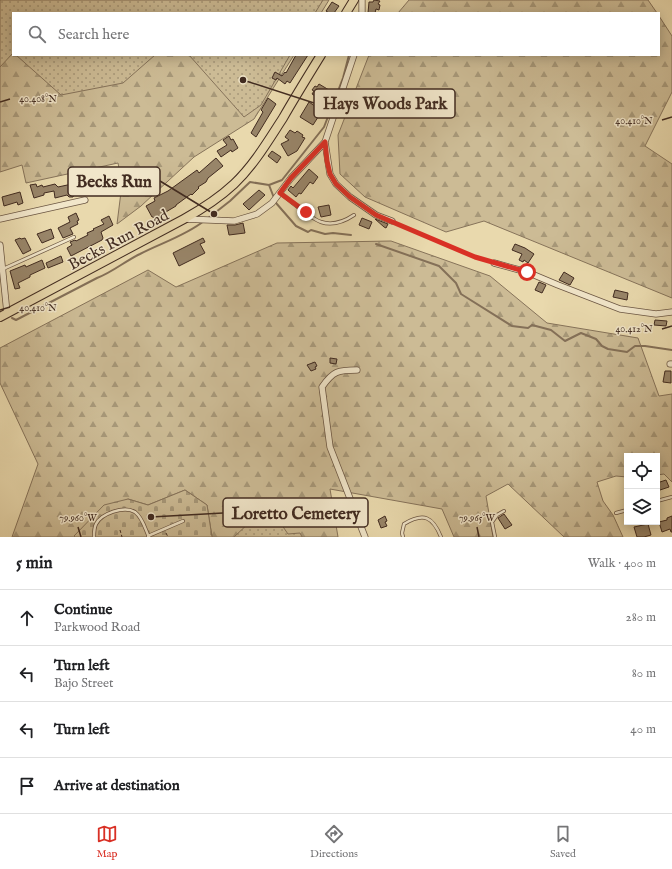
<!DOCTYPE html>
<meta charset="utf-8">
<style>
body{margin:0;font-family:"IM FELL English",serif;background:#f6f6f6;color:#202124}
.controls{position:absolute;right:12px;bottom:12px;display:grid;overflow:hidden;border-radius:0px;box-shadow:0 2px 10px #0003}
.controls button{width:36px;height:36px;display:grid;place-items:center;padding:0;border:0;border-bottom:1px solid #e0e0e0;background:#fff;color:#202124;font:20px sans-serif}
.stop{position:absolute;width:12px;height:12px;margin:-9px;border:3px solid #d93025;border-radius:50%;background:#fff}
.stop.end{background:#d93025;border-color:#fff;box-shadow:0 1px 4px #0008}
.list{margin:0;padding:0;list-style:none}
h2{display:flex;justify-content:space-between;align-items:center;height:52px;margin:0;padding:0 16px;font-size:17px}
h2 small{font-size:13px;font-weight:400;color:#757577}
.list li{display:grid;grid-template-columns:26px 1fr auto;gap:12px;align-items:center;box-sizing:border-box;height:56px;padding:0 16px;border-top:1px solid #e0e0e0}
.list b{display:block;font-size:15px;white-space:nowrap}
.list p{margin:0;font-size:13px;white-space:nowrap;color:#757577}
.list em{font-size:13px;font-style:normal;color:#757577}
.icon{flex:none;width:22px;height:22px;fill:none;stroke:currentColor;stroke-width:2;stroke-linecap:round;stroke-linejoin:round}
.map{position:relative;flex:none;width:672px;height:537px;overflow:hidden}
.search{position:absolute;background:#fff;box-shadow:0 2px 10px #0003;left:12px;right:12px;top:12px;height:44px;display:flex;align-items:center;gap:10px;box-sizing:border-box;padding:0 14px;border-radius:0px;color:#757577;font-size:15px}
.sheet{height:276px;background:#fff}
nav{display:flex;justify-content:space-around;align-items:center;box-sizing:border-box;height:56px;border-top:1px solid #e0e0e0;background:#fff;font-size:11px;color:#757577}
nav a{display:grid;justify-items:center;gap:2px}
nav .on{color:#d93025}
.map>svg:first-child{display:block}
.forest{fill:url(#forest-firs);stroke:#86735a}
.cemetery{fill:url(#cemetery-stones);stroke:#86735a}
.park{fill:url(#park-dots);stroke:#86735a}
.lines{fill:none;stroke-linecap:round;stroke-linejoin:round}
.stream{stroke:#847058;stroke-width:2}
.building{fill:#988569;stroke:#412b20}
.lane-casing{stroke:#6b5643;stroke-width:4}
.street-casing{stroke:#6b5643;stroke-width:7}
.primary-casing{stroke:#412b20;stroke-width:10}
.path{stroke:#412b20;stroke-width:1;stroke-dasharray:3 2;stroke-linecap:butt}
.lane{stroke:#f1e6ca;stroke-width:2.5}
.street{stroke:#f1e6ca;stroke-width:5.5}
.primary{stroke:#e9d9ad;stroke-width:8}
.route{stroke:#d93025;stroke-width:5}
.ticks{fill:none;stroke:#412b20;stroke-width:1.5}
.labels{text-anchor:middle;stroke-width:3;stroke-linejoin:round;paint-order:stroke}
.street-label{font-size:16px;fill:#412b20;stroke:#f1e6ca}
.ticks-label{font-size:10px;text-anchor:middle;fill:#412b20;stroke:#f1e6ca;stroke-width:3;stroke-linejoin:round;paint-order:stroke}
.leader{fill:none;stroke:#412b20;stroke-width:1.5}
.callout-dot{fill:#412b20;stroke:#f1e6ca;stroke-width:1.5}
.callout{fill:#f1e6ca;stroke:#412b20;stroke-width:1.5}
.callout-label{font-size:17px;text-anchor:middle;font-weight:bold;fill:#412b20}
</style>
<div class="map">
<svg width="672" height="537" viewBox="0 0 672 537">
<defs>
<pattern id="forest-firs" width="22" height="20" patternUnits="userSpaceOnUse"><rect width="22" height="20" fill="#ccbb95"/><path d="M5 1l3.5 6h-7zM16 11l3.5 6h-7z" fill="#a79879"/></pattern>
<pattern id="cemetery-stones" width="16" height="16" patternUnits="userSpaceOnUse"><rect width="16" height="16" fill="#ccbb95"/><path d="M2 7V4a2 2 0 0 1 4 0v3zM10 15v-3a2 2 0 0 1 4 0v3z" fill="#a79879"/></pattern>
<pattern id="park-dots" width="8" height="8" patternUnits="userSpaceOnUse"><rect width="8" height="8" fill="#ccbb95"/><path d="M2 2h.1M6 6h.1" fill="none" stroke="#a79879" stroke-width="1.8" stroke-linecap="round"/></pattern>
</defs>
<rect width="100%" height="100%" fill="#e9d9ad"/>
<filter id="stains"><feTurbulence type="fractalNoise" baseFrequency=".005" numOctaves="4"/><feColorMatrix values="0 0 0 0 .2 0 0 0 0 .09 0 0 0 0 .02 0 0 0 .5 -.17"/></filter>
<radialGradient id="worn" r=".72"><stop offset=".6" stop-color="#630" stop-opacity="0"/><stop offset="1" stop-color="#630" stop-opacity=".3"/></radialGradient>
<!-- forest -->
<path class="forest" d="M0,0H329L321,13H13V55H294L254,119L194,157L141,206L117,224L122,184L118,163L26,183L22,165L0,172Z
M409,0H648L657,13H398Z
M659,16L672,36V92L645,146L672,164V298L484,221L446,232L365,197L340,174L338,135L369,55H659Z
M391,241L490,276L547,323L638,338L659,396L672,394V482L664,474L657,475V456H627V477L616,476L597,482L603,501L613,515L623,537H564L508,484L486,496L493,537H454L442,509L330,489L338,537H212L207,505L185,490L148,505L128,499L74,536L75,537H12L38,464L0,383V348L148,270L176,287L277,243Z"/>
<!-- cemetery -->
<path class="cemetery" d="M185,490L207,505L212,537H75L74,536L104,505L128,499L148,505Z"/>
<!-- park -->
<path class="park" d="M0,0H323L315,13H13V53L0,67Z
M16,55H155L123,83L61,95Z
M189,55H290L261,105L244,117Z
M268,505L288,534L300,533L302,537H234Z"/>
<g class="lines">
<!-- stream -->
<path class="stream" d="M269,185L276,203L296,226L308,232L311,230L325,234L333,233L351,235
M207,219L230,201L250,182L269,185L282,180L324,127L343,78L349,55
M376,244L439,266L456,283L461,294L512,326L528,328L532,325L551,330L565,341L581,333L596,339L602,346L608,349L627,352L635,346H645L672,350
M12,318L16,320L97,278C113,272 125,261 140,254C161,243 185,236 204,221"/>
</g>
<!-- building -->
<path class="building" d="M374,0L380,1L378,4L380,5L379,10L376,9L375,13H368L369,2H373Z
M332,2L339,6L334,13H329L326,11Z
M296,55H308L290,83L287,81L285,84L277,78L276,80L272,78L275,72L282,76L285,72L286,73Z
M319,84L329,90L323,101L312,94L314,91L312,90L315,86L317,87Z
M268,98L276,104L256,137L251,133L263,112L261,110Z
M309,102L322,111L313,125L300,117Z
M290,130L295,133L297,131L303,135L302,137L305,138L297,151L288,156L281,144L289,140L285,137Z
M229,136L231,140L233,139L238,148L232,152L231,150L221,157L217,151L227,145L223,140Z
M272,151L281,157L277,163L268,156Z
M216,158L223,166L208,178L206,182L198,187L199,188L192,195L191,194L176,205V206L159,216L160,218L156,220L153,217H152L146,206L155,201L154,198L168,191L197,170L199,173Z
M309,169L318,177L313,184L310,182L301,194L299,193L296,197L288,190L291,186L293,188Z
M36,184L37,187L42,185L43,187L55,184L58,187L72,184L74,195L73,197H69L67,195L55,198L54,191L44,193V195L34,198L30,185Z
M259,190L265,195L249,210L243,204Z
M20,192L23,203L18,205L17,202L4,206L2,197Z
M329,205L331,215L321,217L318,207Z
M76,213L79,220L77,221L78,224L70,228L73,234L63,238L58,228L70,222L68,217Z
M109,216L113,225L101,232L103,238L102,240L71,256L67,248L72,245L70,242L75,240L76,241L88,235L87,233L94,230L93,229L104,224L101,220Z
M362,218L372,222L369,229L359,225Z
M375,219L388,224L386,228L384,227Z
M243,223L245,233L229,235L227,225H235Z
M51,229L54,238L42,243L37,234Z
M20,238L21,239L25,238L31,250L23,254L15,240Z
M203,238L205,242L200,244L205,253L179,266L173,253Z
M515,244L525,248L534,254L528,263L524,260L523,262L519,260L522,254L512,250Z
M61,256L63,262L48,268L46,263Z
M42,260L45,268L30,275V277L18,283L20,288L15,289L10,271L25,265L26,267Z
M564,272L574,278L570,285L559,280Z
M539,282L546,285L542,293L535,290Z
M615,290L628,293L627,300L613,297Z
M655,320L667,321L666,326L654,325Z
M330,358L337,359L336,364L330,363Z
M315,362L317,366L315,367L316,369L311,371L307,365Z
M665,371H671V383L663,382Z
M666,480L669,487L657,491V483Z
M504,514L512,525L505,529L498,518Z
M385,516L387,521L385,522L387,526L381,528L378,520Z
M672,516V532H671L670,529L662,532L659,522L667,520V518Z
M648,524L651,535L644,537H637L634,527Z"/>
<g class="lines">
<defs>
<path id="lane" d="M280,193C290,201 311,219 321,222C333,226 345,221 354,215
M3,269L74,237
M657,501L672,497
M616,513L627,510
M148,536L183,521
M94,537C94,533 94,528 96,524C101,514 124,505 135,512C143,518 145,529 149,537
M403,537L402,533L404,524C424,512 433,517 441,537
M495,537L492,522L497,515L504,511"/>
<path id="street" d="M362,13V0
M325,142L330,174L336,184L350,197L376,215L392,221
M0,219L85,200
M184,219L234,221L257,214L272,203L291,178L325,142L354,55
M0,245L7,313
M494,263L527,272L558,285L620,309L656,314L672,312
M670,364H672
M357,370C338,370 333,371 322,387L330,447L365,537"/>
<path id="primary" d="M346,13L354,0
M0,317L184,219C202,209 219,198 234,184C254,165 268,141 283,118C295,97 308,76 321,55"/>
</defs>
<!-- lane casing -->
<use href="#lane" class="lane-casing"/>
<!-- street casing -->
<use href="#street" class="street-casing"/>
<!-- primary casing -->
<use href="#primary" class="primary-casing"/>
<!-- path -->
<path class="path" d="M397,223L475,257L488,261
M120,530L122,537
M166,533L168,537"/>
<!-- lane -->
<use href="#lane" class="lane"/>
<!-- street -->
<use href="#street" class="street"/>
<!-- primary -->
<use href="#primary" class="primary"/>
</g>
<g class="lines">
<!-- route -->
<path class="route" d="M306,212L280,193L291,178L325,142L327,161L330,174L336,184L350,197L376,215L475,257L527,272"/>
</g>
<!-- ticks -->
<path class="ticks" d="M0,102L10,99M662,120L672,117M0,310L10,307M662,329L672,326M78,527L81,537M477,527L479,537"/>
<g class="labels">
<!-- street labels -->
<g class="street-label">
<text transform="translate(118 239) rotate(-28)" y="6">Becks Run Road</text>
</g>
</g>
<g class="ticks-label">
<text x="38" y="102">40.408°N</text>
<text x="634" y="124">40.410°N</text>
<text x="38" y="311">40.410°N</text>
<text x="634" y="332">40.412°N</text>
<text x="78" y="521">79.960°W</text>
<text x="477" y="521">79.965°W</text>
</g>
<!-- callouts -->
<path class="leader" d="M243 80L314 103M214 214L160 181M151 517L223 513"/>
<g class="callout-dot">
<circle cx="243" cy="80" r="4"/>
<circle cx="214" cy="214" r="4"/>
<circle cx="151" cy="517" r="4"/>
</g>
<g class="callout">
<rect x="314" y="89" width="141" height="29" rx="4"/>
<rect x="68" y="167" width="92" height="29" rx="4"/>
<rect x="223" y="498" width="145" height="29" rx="4"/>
</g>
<g class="callout-label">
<text x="385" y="109">Hays Woods Park</text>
<text x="114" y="187">Becks Run</text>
<text x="296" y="519">Loretto Cemetery</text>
</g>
<rect width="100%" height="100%" filter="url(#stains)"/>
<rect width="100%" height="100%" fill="url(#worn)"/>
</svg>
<div class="controls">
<button><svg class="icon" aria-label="locate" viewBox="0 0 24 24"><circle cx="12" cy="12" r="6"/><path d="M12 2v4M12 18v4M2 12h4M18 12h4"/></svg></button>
<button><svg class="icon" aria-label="layers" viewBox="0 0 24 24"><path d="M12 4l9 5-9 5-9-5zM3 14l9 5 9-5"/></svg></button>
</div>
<div class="stop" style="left:527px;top:272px"></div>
<div class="stop end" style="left:306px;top:212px"></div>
<div class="search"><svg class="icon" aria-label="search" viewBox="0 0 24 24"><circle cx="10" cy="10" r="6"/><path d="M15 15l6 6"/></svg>Search here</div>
</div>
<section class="sheet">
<h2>5 min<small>Walk · 400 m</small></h2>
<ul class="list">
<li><svg class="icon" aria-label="ahead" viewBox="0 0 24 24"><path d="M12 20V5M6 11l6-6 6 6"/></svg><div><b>Continue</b><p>Parkwood Road</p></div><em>280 m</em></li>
<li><svg class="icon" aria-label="left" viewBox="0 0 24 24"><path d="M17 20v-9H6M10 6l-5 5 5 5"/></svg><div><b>Turn left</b><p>Bajo Street</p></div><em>80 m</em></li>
<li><svg class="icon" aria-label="left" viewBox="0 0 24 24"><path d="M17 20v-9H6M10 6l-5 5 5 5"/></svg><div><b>Turn left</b></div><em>40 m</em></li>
<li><svg class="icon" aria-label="arrive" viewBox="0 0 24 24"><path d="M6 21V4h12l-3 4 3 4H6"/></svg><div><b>Arrive at destination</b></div></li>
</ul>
</section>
<nav>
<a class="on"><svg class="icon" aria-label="map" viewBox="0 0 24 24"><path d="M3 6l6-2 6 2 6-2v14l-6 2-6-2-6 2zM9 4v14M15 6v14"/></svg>Map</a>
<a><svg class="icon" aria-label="directions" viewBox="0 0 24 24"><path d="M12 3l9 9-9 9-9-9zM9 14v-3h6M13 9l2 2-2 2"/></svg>Directions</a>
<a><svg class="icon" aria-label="saved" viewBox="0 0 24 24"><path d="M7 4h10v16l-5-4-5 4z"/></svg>Saved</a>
</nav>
